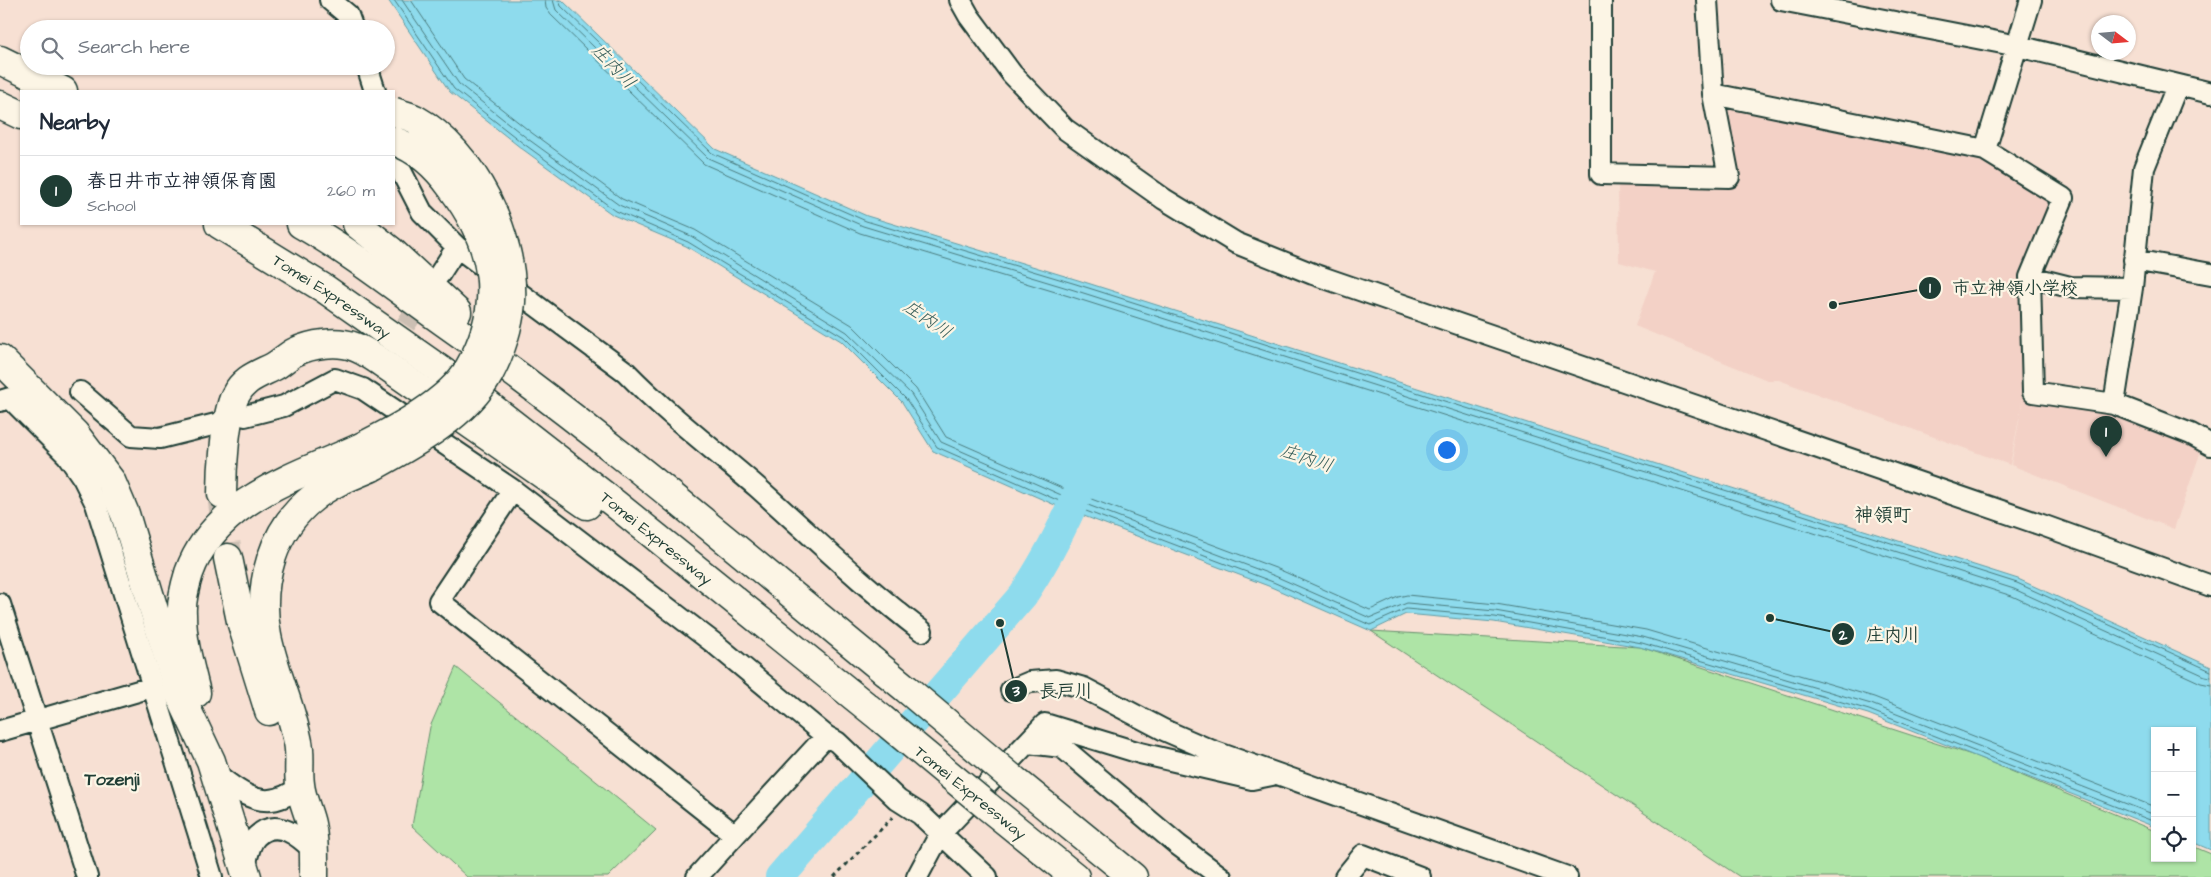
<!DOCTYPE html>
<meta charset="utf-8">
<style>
body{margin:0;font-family:"Architects Daughter","Klee One",sans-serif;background:#f2f2f3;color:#1f2937}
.controls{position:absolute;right:15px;bottom:15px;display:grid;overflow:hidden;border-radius:0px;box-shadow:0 1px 4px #0004}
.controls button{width:45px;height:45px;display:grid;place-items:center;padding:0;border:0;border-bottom:1px solid #e0e1e3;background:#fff;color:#1f2937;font:25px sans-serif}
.compass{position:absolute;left:2091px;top:15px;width:45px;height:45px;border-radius:50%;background:#fff;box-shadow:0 1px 4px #0004;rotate:106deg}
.you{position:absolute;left:1446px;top:449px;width:18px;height:18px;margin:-12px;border:4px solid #fff;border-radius:50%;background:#1a73e8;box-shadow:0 0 0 8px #1a73e833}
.badge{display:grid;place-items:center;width:32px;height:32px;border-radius:50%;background:#1f3d34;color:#fff;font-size:16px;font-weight:700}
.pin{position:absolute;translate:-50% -41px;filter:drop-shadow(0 1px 2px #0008)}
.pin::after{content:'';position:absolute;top:26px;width:18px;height:15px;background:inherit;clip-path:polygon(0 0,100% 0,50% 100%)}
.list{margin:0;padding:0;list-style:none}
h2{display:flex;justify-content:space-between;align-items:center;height:65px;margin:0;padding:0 20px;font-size:21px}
h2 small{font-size:16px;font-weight:400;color:#747a83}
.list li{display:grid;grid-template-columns:32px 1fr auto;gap:15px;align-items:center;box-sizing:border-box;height:70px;padding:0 20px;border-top:1px solid #e0e1e3}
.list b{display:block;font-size:19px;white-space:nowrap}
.list p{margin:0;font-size:16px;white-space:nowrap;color:#747a83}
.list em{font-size:16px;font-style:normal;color:#747a83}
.icon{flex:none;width:28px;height:28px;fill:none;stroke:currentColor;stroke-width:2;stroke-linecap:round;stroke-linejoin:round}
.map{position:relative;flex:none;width:2211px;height:877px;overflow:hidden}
.search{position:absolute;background:#fff;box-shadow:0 1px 4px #0004;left:20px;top:20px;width:375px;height:55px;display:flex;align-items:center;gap:12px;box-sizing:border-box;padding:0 18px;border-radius:28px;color:#747a83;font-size:19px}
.panel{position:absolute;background:#fff;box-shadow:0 1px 4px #0004;left:20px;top:90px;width:375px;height:135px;border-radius:0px}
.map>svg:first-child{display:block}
.built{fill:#f3d1c6}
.green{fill:#aee4a6;stroke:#66906d}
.water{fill:#8edbed;stroke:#629ca3}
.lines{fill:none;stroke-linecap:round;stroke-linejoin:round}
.shore{stroke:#4b7c7e;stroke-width:1}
.river{stroke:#8edbed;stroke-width:30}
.minor-tunnel{stroke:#ccbfb3;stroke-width:20;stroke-dasharray:20 10;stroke-linecap:butt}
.highway-tunnel{stroke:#ccbfb3;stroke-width:28;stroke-dasharray:28 14;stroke-linecap:butt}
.minor-casing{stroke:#1f3d34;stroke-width:24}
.highway-casing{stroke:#1f3d34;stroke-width:31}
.path{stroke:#1f3d34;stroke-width:3;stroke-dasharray:4 4;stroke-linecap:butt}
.minor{stroke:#fcf5e5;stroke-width:20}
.highway{stroke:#fcf5e5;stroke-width:28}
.highway-bridge-casing{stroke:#1f3d34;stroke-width:31;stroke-linecap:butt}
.highway-bridge{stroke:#fcf5e5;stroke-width:28}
.labels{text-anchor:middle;stroke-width:4.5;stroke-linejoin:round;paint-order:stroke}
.street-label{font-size:16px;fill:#1f3d34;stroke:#fcf5e5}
.water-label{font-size:18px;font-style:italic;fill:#355d59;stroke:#fcf5e5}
.neighbourhood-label{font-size:18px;font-weight:bold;fill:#1f3d34;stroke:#fcf5e5}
.quarter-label{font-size:19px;font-weight:bold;fill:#1f3d34;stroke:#fcf5e5}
.leader{fill:none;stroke:#1f3d34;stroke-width:2}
.callout-dot{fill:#1f3d34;stroke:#fcf5e5;stroke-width:2}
.mark-label{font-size:15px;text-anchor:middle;font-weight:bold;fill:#fff}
.callout-label{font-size:18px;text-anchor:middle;font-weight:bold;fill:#1f3d34;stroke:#fcf5e5;stroke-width:4.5;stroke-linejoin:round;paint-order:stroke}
</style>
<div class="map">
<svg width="2211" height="877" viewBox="0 0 2211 877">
<rect width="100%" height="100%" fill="#f7e0d3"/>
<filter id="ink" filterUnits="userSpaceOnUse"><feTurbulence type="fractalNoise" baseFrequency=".02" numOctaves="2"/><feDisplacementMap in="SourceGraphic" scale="10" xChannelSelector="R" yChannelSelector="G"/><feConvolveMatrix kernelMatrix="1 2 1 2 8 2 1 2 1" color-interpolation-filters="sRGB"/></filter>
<g filter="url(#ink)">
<!-- built -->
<path class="built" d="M1729,105L1979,157L2049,196L2051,205L2024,393L2010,465L1779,380H1767L1635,326L1655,272L1619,262L1618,182L1739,183L1724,109Z
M2024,394L2113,412L2202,448L2174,529L2011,465Z"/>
<!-- green -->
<path class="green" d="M1371,631L1640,647L1975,756L2155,831V858H2192V846L2211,854V877H1740Z
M456,667L656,830L608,877H467L412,826L430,727Z"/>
<!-- water -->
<path class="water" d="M388,0H562L715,149L867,216L1078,280L2018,579L2211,667V850L2192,842V731H2155V827L1868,714L1640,647L1494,622L1406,614L1371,631L1271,587L1055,505L933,451L902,402L841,341L686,246L613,215L521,148L450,92Z"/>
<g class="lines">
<!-- shore -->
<path class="shore" d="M394,0L454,89L524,144L616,211L688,242L844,337L906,399L937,447L1057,500L1273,582L1370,625L1406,609L1495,617L1642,643L1869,710L2155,822
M402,0L459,84L528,139L619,205L691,236L847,332L911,394L941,442L1059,494L1275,576L1370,618L1407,603L1495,611L1643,637L1871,704L2155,815
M411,0L464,79L532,133L622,199L695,230L852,325L916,389L946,437L1062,488L1278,569L1370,610L1398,597L1407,595L1496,604L1646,630L1874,697L2155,807
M545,0L546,8L551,15L704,164L860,233L1072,297L2012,596L2201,683L2211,685
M553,0L556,10L708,158L863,226L1074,290L2014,589L2205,676L2211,677
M559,0L561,6L712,153L866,221L1076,284L2017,583L2211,671"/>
<!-- river -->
<path class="river" d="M780,877L1023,595C1050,554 1067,519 1086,474"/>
<!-- minor-tunnel -->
<path class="minor-tunnel" d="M389,350L427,293"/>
<!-- highway-tunnel -->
<path class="highway-tunnel" d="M222,501L228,558"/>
<defs>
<path id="minor" d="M330,0L348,15L353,29
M960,0L969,16L1012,74L1065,129L1164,199L1236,243L1313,274L2042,525L2211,586
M1601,0V174L1729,177L1713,94L1707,0
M1781,0L2018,46L2211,93
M367,66L375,91
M1713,94L1985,150L2063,198L2030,277L2033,392L2114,404L2191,434L2211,445
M1985,150L2031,0
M394,152L399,167L422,212L457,247L626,372C667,414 713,449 757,487C812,536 864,587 922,631
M2134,260L2211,274
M439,275L457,247
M2030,277L2070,287L2132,288
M80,392L131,436L160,438L216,424
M0,401L10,398L67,455L83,478L96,504L212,877
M2114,404L2132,288L2144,168L2177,86
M245,416L284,406L335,379L363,389L513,490L715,644L826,736L837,742L898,800L920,814L987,877
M513,490L439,601L735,835L826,736
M0,604L87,877
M1011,690L1030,682L1056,680L1084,688L1164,730L1210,750L1567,877
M0,731L152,687
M1028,743L1062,747L1178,845L1221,877
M215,773C243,796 268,814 300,786
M245,868C247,858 249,843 257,836C277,817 300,837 314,851
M697,877L735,835
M917,877L940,834L1045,724L1140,753L1252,779L1272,775
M1345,877L1363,855L1420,877"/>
<g id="highway">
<path d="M0,60L63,91"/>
<path d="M0,105L21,115"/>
<path id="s1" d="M219,224L325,289L469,390L614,503L882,719"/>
<path d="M301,224C351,252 397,289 444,322C606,436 756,566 909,691"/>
<path d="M357,224L391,251L457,312"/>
<path d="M0,359L75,434L111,481L125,514L179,693L211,761L247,877"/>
<path d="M222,494C222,470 225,417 235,396C243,379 257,375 273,367C281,363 287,356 295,352C311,344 337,340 355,347C364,350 373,357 381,362L587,505"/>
<path d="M228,558L241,621L269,711"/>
<path d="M196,693C190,667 182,641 182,614C181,600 185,586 189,573C215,500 295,477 359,448"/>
<path d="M1013,779L1133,877"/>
<path d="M987,806L1075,877"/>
<path d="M314,877C314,859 315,841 311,824C308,811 301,797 300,784C298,770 301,756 298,742C291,706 274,672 267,636C257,585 272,529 314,497C331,483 352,476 372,467"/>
</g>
</defs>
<!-- minor casing -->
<use href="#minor" class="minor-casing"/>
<!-- highway casing -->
<use href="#highway" class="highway-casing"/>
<!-- path -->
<path class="path" d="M834,877L893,817"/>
<!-- minor -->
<use href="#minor" class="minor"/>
<!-- highway -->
<use href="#highway" class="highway"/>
<defs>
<path id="highway-bridge" d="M359,448C393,431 450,402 469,368C506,304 495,245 452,188C437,167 418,149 394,141
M372,467C412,445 466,416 489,374C500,354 509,326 511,302C515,237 473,151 415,119C409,116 401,114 394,112
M909,691L1013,779
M882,719L987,806"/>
</defs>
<!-- highway-bridge casing -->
<use href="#highway-bridge" class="highway-bridge-casing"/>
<!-- highway-bridge -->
<use href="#highway-bridge" class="highway-bridge"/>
</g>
</g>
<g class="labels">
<!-- street labels -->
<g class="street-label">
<text dy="6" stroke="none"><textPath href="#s1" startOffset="134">Tomei Expressway</textPath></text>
<text dy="6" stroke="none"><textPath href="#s1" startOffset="539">Tomei Expressway</textPath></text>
<text transform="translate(971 792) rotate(39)" y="6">Tomei Expressway</text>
</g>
<!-- water labels -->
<g class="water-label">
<text transform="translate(614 66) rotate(46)" y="6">庄内川</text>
<text transform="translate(928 319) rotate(34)" y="6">庄内川</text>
<text transform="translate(1307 458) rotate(18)" y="6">庄内川</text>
</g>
<!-- neighbourhood labels -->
<g class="neighbourhood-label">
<text x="112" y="785">Tozenji</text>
</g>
<!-- quarter labels -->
<g class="quarter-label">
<text x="1883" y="521">神領町</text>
</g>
</g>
<!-- callouts -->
<path class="leader" d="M1833 305L1930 288M1770 618L1843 634M1000 623L1016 691"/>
<g class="callout-dot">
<circle cx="1833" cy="305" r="5"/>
<circle cx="1770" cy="618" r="5"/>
<circle cx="1000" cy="623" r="5"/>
<circle cx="1930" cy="288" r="12"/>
<circle cx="1843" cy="634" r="12"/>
<circle cx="1016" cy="691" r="12"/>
</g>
<g class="mark-label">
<text x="1930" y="293">1</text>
<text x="1843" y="640">2</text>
<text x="1016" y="696">3</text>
</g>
<g class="callout-label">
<text x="2015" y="294">市立神領小学校</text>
<text x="1893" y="641">庄内川</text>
<text x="1066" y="697">長戸川</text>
</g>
</svg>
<div class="controls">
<button>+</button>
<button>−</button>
<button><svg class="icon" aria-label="locate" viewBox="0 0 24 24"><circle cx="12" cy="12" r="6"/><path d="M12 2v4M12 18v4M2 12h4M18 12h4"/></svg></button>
</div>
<svg class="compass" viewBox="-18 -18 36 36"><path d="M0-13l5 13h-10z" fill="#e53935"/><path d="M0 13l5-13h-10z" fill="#747a83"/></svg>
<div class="you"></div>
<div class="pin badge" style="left:2106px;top:457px">1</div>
<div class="search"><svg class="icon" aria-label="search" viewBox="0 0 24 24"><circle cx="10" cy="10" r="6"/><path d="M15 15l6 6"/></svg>Search here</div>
<section class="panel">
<h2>Nearby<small></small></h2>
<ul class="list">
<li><span class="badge">1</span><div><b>春日井市立神領保育園</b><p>School</p></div><em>260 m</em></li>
</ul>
</section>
</div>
